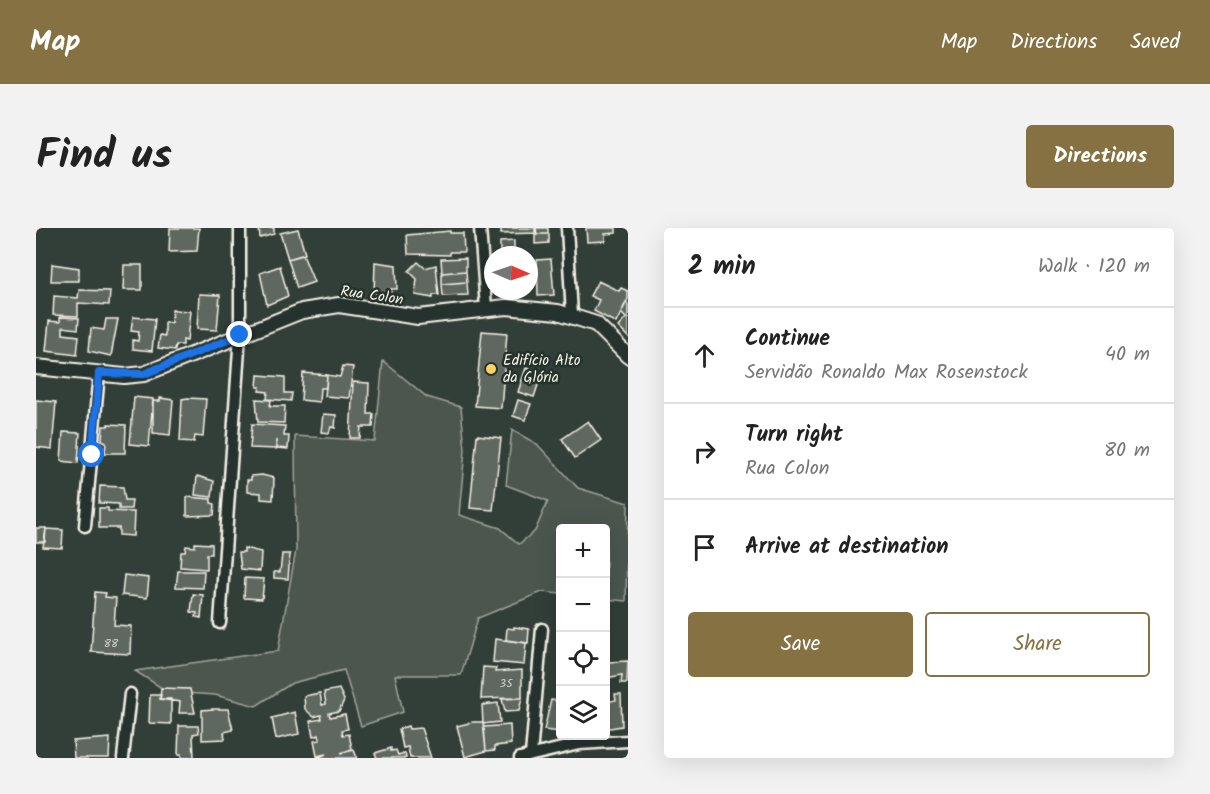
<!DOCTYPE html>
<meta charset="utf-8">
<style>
body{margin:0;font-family:Kalam,sans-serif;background:#f2f2f2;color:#222}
.controls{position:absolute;right:18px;bottom:18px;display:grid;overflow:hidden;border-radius:6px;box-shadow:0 6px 24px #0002}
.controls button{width:54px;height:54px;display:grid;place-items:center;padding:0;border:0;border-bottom:2px solid #e0e0e0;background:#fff;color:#222;font:30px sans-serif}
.compass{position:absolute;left:448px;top:18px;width:54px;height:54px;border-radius:50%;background:#fff;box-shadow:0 6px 24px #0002;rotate:92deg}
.stop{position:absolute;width:18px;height:18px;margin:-14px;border:4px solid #1a73e8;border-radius:50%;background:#fff}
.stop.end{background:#1a73e8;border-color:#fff;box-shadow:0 2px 6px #0008}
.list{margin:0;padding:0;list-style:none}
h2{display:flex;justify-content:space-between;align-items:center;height:78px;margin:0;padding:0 24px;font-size:26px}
h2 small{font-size:20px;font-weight:400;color:#767676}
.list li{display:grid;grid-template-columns:39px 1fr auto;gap:18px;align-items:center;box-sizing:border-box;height:96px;padding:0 24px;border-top:2px solid #e0e0e0}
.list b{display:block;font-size:22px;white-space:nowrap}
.list p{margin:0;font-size:20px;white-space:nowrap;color:#767676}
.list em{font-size:20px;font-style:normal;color:#767676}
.actions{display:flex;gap:12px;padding:18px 24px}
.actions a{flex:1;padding:14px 0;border:2px solid #857141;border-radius:6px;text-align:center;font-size:21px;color:#857141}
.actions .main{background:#857141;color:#fff}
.icon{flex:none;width:33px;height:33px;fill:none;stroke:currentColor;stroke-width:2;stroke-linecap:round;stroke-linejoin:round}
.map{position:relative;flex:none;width:592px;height:530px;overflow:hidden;border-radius:6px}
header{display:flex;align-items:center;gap:36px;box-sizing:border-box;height:84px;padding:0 30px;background:#857141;color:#fff}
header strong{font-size:28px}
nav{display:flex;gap:33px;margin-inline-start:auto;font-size:21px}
.intro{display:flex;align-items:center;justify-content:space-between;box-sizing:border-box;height:144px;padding:0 36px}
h1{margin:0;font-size:42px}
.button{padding:15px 27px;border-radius:6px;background:#857141;color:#fff;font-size:21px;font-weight:700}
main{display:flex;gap:36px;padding:0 36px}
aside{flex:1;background:#fff;border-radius:6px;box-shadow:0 6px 24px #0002}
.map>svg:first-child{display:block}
.green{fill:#4c564f;stroke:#a0a49c;stroke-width:1.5}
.building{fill:#5f6861;stroke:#f4f1e8;stroke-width:1.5}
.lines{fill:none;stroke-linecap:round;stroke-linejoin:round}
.minor-casing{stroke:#f4f1e8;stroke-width:15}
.tertiary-casing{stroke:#f4f1e8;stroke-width:18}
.minor{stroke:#26332d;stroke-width:10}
.tertiary{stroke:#26332d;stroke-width:14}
.route{stroke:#1a73e8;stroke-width:8}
.poi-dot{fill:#ffd166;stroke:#26332d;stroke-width:2}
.labels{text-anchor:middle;stroke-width:5;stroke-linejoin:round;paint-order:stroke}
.number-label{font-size:12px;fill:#cfcfc6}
.street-label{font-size:15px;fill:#f4f1e8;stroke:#26332d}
.poi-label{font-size:15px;fill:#f4f1e8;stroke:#26332d;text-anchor:start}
</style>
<header>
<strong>Map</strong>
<nav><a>Map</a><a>Directions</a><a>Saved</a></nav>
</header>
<div class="intro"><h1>Find us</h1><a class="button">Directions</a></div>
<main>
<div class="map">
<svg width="592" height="530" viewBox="0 0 592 530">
<rect width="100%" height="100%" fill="#323e38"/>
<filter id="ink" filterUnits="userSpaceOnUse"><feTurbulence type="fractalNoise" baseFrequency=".0167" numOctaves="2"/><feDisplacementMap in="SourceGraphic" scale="12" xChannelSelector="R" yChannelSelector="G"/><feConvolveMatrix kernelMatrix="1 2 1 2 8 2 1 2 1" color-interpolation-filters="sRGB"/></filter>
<g filter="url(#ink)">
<!-- green -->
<path class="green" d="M347,133L391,169L425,179L429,222L423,287L464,300L483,316L499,303L512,273L470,257L476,202L501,216L542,260L592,275L590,373L570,371V301H524V366L506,364L442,390L425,447H359L367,484L325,498L308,442L256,455L220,478L179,467L132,464L99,443L242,423L260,322L259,208L339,213Z"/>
<!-- building -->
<path class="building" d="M134,0H163L161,23L133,24Z
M223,0H238V6L224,10Z
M465,0H499V5L465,6Z
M500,0H512V6H501Z
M550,0H580V5L569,6V13L551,14Z
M262,1L269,26L252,31L244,5Z
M414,3V5H427L428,24H414V27L372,26L371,7Z
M499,6H513V15L499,16Z
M478,13V26L464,27V14Z
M267,27L278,54L261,60L252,31Z
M430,30V43L406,45L405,31Z
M515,31L518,67L502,68L501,32Z
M339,34L360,37L361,61H355V64L338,65Z
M382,34L389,40L400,37L403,67H397V70L379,67L381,51L373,43Z
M16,36L43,40V53H15Z
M88,37H106V62H87Z
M244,38L252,68L231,77L224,45Z
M430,43L431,54L406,56V45Z
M562,53L583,63L585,60L592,63V71L580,95L558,83L563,72L554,68Z
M431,54L432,67L407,68L406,56Z
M43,62L74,63L73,77L42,75V88L17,87L18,68L42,70Z
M163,66L184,67L181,102L161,101Z
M590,74L592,76V109L582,99L590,90L585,85Z
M136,82L154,83L151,113L147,112V117H140L139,122L122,120L124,107L129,108V94L135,95Z
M24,89L43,90L42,101L27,99V106L43,108L41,127L10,123L13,93L24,94Z
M97,89L119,91L116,123L97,121V112L102,113L103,104L95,103Z
M70,91H82L75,128L53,123L55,100L68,102Z
M446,103L471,105L465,180L439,178Z
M307,138L317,139L313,170L289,168L291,147L304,149Z
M490,140L506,145L498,169L482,164Z
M267,145L291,147L290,160H284L283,174L265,172Z
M222,147L249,149V165H256L255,173L231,171L232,164L223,163L224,159H221Z
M317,154L333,155L332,186H338L337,199H325L324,210H314Z
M98,169L117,171L113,218L94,216Z
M124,170L137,172L134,207L117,205V173H124Z
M152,170L170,171L167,209L159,208L158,214L144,213L146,171Z
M220,171L235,172L234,178H249L248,195L222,194Z
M0,172L20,174L16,221L0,219Z
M482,172L495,176L489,192L477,188Z
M287,186L300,187L299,200L295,199L293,205L285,204Z
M552,193L565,212L539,230L526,211Z
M72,196L90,197L89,225H69L70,214L66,212L67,198H72Z
M216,196L249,198L248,208H253L252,221L241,220L240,212V221L214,220Z
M27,204L44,205L42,235L25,233Z
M441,207L465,210L457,282L434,280Z
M226,247L238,250L237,272L225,271V265L211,264V252H215V248Z
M161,248L178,253L176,269L159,267Z
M64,258L87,259L89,272H96L95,281H83V276L63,275Z
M151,269L175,271V275L179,276L178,287L151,288Z
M63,280H72V283L98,284L97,308L83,307V300H63Z
M0,300H10L9,314H0Z
M10,301L27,302L26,320L7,319Z
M159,315L176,316V326H171V341L144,339L145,324H149L150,318L159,319Z
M208,320L225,324L224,343L205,341L203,324H208Z
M246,326H254L252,351L238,350V344H244Z
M142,343H168L167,360L140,359Z
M88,347L113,350L111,370L86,367Z
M209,350L228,351L226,371L208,370Z
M59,364L70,365L69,369L80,370L78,397L95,398L94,426L55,424Z
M157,366L167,367L165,390L160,389L161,385L155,384Z
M478,399L493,401L492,415L470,412L471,400L478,401Z
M459,411L490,415L488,437L457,434Z
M592,433L591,455H585L586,447L570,450L572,434Z
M447,439L460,440L459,444L486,442V470L445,471Z
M125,460L154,461L159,485H143L144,474L124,471Z
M303,461L308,472L303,483L293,485L294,489L309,486L312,501L306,502L307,507L313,506L316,521L305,525L318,522L321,530H281L290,526L281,528L278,513L284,512L283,507L277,509L274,493L286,491L285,487L278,489L269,481L268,468L284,465L286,477L290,476L288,464Z
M579,466H585L586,498L574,500L570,499V474L580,472Z
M114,467H125L124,471H135V496L113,495Z
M486,470L483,483L469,484L466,471Z
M515,472L524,473V504L508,502Z
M462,475L464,494L447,496L446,477Z
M177,481H192L197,502L188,504L189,511L166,512V482Z
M259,484L263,506L240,511L236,490Z
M437,494H447L450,523L429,529L421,498Z
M474,497L475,516L459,518V522L450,523L448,499Z
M143,498H162L163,505L157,506L158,530H145V527H142Z
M372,498L373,501L385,500L395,530H374L372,519L367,520L363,501Z
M74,510L73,530H38L37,513Z
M355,520V523L360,522L362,527L369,525L370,530H341L339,525Z"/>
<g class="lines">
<defs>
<path id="minor" d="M444,0L450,80
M531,0L536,87
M49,298L63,145
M184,395L204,107V0
M495,527L506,401
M87,530L94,466
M484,530L543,516L592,513"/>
<path id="tertiary" d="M0,139L88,148L108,146L266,83L303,77L382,89L470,79L522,84L560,96L592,128"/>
</defs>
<!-- minor casing -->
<use href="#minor" class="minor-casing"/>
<!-- tertiary casing -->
<use href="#tertiary" class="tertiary-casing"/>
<!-- minor -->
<use href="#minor" class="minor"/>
<!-- tertiary -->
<use href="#tertiary" class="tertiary"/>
</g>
</g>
<g class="lines" filter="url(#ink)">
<!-- route -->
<path class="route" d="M56,227L63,145L108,146L204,107"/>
</g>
<!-- markers -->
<circle class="poi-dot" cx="455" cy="141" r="6"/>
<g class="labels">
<!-- number labels -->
<g class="number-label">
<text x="75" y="419">88</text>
<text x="470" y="459">35</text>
</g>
<!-- street labels -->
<g class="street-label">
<text transform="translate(336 67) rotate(8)" y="5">Rua Colon</text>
</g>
<!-- poi labels -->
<g class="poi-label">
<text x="467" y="137">Edifício Alto<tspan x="467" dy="17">da Glória</tspan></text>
</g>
</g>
</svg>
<div class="controls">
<button>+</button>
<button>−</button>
<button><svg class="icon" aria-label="locate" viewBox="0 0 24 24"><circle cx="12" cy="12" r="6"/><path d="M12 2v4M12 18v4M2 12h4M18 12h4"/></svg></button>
<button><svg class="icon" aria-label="layers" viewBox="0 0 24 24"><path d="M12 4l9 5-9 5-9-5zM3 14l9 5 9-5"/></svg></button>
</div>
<svg class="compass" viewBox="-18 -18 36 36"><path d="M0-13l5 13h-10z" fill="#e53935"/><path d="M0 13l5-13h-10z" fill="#767676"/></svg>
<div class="stop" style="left:56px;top:227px"></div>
<div class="stop end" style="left:204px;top:107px"></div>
</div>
<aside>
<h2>2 min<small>Walk · 120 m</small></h2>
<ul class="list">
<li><svg class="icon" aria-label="ahead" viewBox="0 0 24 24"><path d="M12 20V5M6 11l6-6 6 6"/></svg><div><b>Continue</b><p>Servidão Ronaldo Max Rosenstock</p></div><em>40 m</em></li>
<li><svg class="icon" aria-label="right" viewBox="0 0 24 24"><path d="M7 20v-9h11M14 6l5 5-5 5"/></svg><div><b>Turn right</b><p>Rua Colon</p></div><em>80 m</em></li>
<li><svg class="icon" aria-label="arrive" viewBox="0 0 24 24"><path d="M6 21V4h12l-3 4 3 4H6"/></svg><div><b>Arrive at destination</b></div></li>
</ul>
<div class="actions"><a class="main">Save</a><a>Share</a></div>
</aside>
</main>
